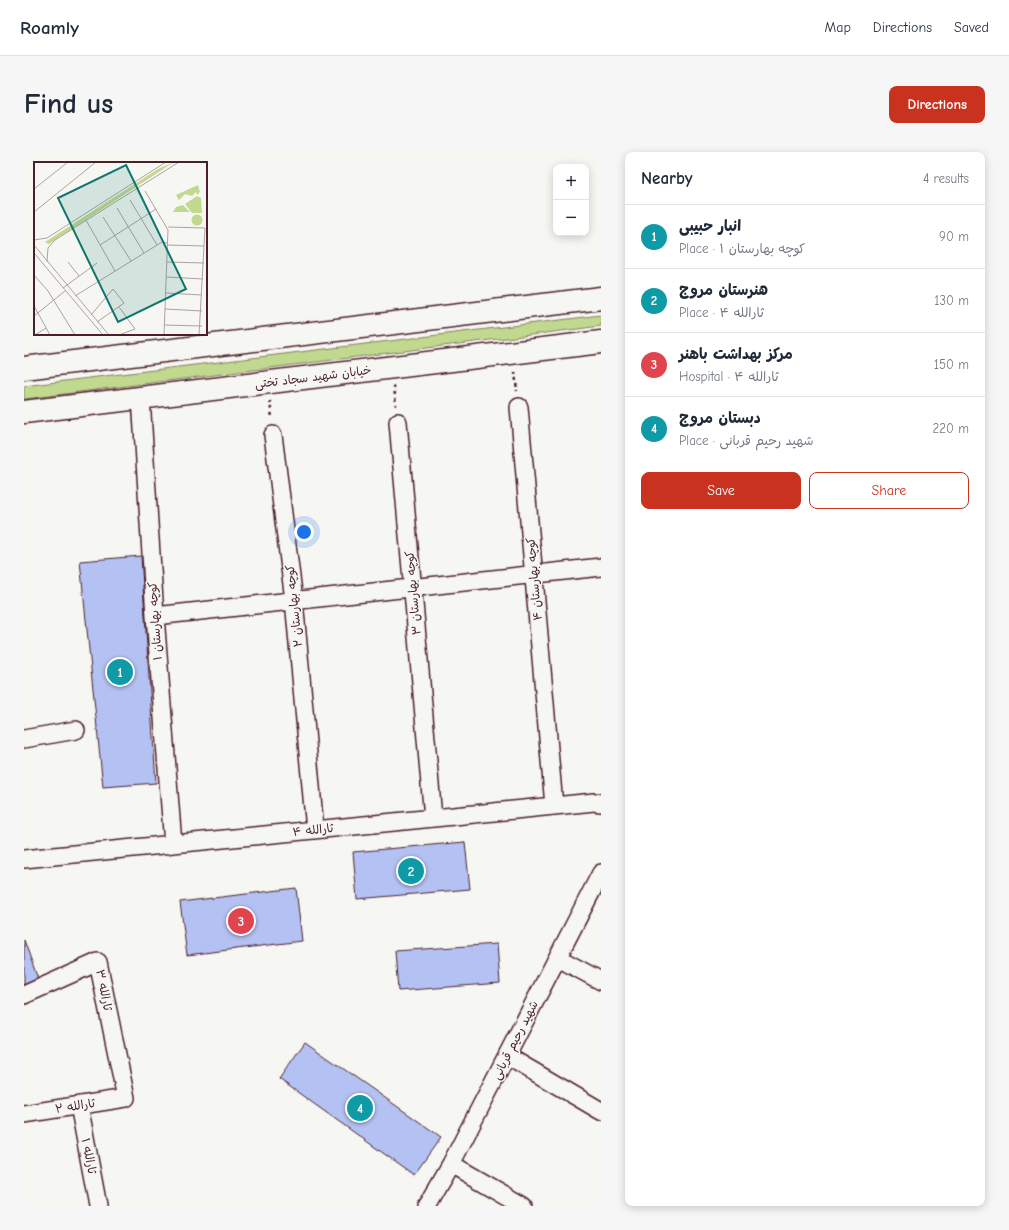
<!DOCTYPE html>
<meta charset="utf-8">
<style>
body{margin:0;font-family:"Comic Neue","Playpen Sans Arabic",sans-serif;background:#f6f6f7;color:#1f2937}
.controls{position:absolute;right:12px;top:12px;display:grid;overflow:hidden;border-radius:8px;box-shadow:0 2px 10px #0003}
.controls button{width:36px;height:36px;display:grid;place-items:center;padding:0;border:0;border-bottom:1px solid #e0e1e3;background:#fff;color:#1f2937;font:20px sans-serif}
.you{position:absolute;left:280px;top:380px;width:14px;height:14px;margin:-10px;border:3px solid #fff;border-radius:50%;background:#1a73e8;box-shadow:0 0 0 6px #1a73e833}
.badge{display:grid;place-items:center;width:26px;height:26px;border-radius:50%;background:#c8321e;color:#fff;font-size:13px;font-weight:700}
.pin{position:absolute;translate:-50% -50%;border:2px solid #fff;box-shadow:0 1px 4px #0006}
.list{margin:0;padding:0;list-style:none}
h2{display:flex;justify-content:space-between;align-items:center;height:52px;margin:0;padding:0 16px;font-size:17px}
h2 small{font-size:13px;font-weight:400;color:#747a83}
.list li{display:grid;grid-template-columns:26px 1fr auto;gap:12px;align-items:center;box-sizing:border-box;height:64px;padding:0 16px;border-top:1px solid #e0e1e3}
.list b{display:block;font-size:15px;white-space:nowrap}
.list p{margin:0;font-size:13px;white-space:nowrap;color:#747a83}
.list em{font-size:13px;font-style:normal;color:#747a83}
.actions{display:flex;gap:8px;padding:12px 16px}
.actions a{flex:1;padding:9px 0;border:1px solid #c8321e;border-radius:8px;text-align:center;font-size:14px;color:#c8321e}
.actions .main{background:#c8321e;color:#fff}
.map{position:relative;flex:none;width:577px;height:1054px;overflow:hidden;border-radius:8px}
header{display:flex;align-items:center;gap:24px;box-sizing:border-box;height:56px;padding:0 20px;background:#fff;border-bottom:1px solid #e0e1e3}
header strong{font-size:19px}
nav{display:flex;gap:22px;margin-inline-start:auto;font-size:14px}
.intro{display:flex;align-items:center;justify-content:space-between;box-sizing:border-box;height:96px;padding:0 24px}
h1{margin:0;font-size:28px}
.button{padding:10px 18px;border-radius:8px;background:#c8321e;color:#fff;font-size:14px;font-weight:700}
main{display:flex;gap:24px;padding:0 24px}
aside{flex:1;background:#fff;border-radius:8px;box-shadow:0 2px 10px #0003}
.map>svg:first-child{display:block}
.green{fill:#c1d98f;stroke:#867c5d}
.building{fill:#b4c2f3;stroke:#4a1f2b}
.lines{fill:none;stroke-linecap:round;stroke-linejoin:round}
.street-casing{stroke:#4a1f2b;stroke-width:20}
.secondary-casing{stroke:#4a1f2b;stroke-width:25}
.path{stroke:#4a1f2b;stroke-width:2.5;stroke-dasharray:3 3;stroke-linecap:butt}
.street{stroke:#f6f6f2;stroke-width:17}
.secondary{stroke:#f6f6f2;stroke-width:22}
.labels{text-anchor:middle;stroke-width:3;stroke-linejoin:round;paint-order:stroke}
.street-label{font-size:12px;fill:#4a1f2b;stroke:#f6f6f2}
.inset-road{fill:none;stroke:#b1a0a2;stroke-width:1}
.view{fill:#0f766e;fill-opacity:0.15;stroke:#0f766e;stroke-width:2}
.inset-edge{fill:none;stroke:#4a1f2b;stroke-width:2}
</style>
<header>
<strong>Roamly</strong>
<nav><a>Map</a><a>Directions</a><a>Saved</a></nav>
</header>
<div class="intro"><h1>Find us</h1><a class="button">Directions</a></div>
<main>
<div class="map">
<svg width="577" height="1054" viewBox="0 0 577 1054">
<rect width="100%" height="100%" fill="#f6f6f2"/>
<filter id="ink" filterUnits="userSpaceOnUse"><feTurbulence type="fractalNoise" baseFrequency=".025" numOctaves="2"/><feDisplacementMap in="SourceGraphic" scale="8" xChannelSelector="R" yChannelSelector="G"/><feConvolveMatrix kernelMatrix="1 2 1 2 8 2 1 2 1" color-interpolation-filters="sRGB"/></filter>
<g filter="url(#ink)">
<!-- green -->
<path class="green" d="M577,163V174L0,247V234Z"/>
<!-- building -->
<path class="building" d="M117,404L132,631L79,635L56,409Z
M441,690L446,737L333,747L329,700Z
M272,736L278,789L163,803L156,750Z
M0,788L15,830L0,838Z
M473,792L476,831L374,839L371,799Z
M281,890L417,985L390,1023L255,927Z"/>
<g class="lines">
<defs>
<path id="street" d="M117,246L131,464L149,692
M495,255L530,654
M374,270L409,666
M249,283L270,448L291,678
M131,464L577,415
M0,587L52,578
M0,707L570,650L577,651
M534,806L577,829
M0,843L74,810L102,946L0,962
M483,904L577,959
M55,953L74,1054
M427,1012L500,1054
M403,1054L427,1012L577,721"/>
<path id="secondary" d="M0,216L577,146
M0,260L577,190"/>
</defs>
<!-- street casing -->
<use href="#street" class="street-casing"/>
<!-- secondary casing -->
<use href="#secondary" class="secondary-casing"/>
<!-- path -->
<path class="path" d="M491,220L493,239
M370,234L372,254
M246,249L248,266"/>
<!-- street -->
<use href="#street" class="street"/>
<!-- secondary -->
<use href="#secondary" class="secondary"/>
</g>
</g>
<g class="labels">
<!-- street labels -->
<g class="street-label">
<text transform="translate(289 225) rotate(-7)" y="4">خیابان شهید سجاد تختی</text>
<text transform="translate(510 427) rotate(-95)" y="4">کوچه بهارستان ۴</text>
<text transform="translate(389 441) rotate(-95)" y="4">کوچه بهارستان ۳</text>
<text transform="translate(270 454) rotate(-96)" y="4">کوچه بهارستان ۲</text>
<text transform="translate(131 469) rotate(-94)" y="4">کوچه بهارستان ۱</text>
<text transform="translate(289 678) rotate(-6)" y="4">ثارالله ۴</text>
<text transform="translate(80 838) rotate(79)" y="4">ثارالله ۳</text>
<text transform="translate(491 888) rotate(-63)" y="4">شهید رحیم قربانی</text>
<text transform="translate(51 954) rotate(-9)" y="4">ثارالله ۲</text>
<text transform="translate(65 1004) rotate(79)" y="4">ثارالله ۱</text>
</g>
</g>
<!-- overview -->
<g transform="translate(10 10)">
<rect width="173" height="173" fill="#f6f6f2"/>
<path d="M140,0L15,82L11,80L124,7ZM164,23L166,30L163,33L162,30L158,34L151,32L145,38L142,33ZM163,34L167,36L168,51H158L151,42ZM149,43L156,50H139L142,45ZM157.5 58a5.5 5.5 0 1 1 11 0a5.5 5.5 0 1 1-11 0Z" fill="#c1d98f"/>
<path class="inset-road" d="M0,27L34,0M111,29L134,68L130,173M96,38L123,83M83,46L110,91M0,50L62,0M69,55L97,99M52,58L81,109M134,65L171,66L165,173M0,78L13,76L132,0M0,83L75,173M66,83L122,47M133,83L170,84M0,91L69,173M13,100L14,86L21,78L145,0M34,100L45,114M133,100L170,101M0,113L14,129L41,173M132,115L169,117M29,126L63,101M132,131L168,133M41,134L128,80L133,81M0,144L16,173M131,147L168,149M57,153L79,127L90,141L63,160M0,154L31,129M130,163L168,164M1,173L12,166M85,173L101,167L85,145"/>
<path class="view" d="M92,3L152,127L84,160L24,36Z"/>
<rect width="173" height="173" class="inset-edge"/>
</g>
</svg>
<div class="controls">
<button>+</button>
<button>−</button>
</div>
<div class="you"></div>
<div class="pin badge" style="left:96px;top:520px;background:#0f9aa8">1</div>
<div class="pin badge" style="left:387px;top:719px;background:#0f9aa8">2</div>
<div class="pin badge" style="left:217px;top:769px;background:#e0444e">3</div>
<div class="pin badge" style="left:336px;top:956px;background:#0f9aa8">4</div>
</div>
<aside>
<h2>Nearby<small>4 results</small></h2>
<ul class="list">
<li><span class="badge" style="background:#0f9aa8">1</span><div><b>انبار حبیبی</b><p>Place · کوچه بهارستان ۱</p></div><em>90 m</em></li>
<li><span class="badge" style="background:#0f9aa8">2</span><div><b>هنرستان مروج</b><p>Place · ثارالله ۴</p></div><em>130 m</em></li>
<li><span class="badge" style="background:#e0444e">3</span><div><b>مرکز بهداشت باهنر</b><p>Hospital · ثارالله ۴</p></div><em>150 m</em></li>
<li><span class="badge" style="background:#0f9aa8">4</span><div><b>دبستان مروج</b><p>Place · شهید رحیم قربانی</p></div><em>220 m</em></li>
</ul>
<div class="actions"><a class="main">Save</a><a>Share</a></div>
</aside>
</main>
